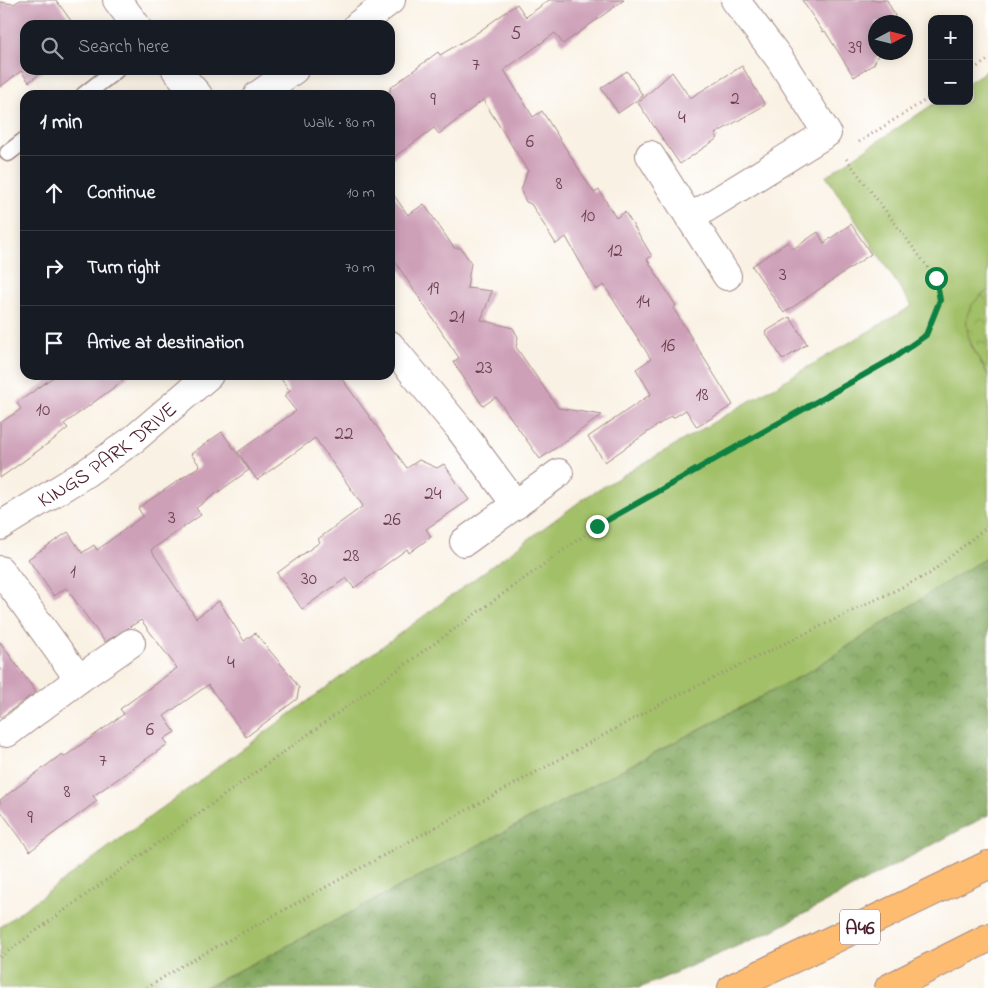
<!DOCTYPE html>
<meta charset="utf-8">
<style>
body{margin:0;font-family:"Indie Flower",sans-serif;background:#20242c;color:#f1f3f6}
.controls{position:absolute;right:15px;top:15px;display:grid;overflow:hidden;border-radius:10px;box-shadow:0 2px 12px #0003}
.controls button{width:45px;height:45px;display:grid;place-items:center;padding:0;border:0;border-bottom:1px solid #363941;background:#171b24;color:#f1f3f6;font:25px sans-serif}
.compass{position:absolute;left:868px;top:15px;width:45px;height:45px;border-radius:50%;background:#171b24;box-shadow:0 2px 12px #0003;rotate:83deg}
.stop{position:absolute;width:15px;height:15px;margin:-11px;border:4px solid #0b8043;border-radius:50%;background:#fff}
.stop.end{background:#0b8043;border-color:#fff;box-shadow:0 1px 5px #0008}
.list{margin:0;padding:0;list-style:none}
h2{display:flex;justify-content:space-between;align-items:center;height:65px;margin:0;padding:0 20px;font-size:21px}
h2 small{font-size:16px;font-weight:400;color:#9ea1a6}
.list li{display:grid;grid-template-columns:32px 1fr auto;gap:15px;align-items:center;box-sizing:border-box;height:75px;padding:0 20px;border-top:1px solid #363941}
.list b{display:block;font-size:19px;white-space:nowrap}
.list em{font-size:16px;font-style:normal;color:#9ea1a6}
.icon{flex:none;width:28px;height:28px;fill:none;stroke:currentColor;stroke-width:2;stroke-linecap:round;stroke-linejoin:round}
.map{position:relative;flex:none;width:988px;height:988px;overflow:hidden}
.search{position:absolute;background:#171b24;box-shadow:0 2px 12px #0003;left:20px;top:20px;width:375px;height:55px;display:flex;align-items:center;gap:12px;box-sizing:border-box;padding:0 18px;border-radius:15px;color:#9ea1a6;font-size:19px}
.panel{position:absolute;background:#171b24;box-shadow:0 2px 12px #0003;left:20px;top:90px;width:375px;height:290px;border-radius:15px}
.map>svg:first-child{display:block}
.grass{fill:#a2c068;stroke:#76704a}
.forest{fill:url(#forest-crowns);stroke:#666244}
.park{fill:url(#park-crowns);stroke:#76704a}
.building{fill:#cea0b8}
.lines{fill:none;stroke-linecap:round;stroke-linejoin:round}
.lane-casing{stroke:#a28887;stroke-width:19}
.street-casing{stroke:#a28887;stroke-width:30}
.highway-casing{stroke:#a28887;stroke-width:30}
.path{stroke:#a28887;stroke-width:3;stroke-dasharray:1 4;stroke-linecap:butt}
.lane{stroke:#fff;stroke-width:16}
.street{stroke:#fff;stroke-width:28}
.highway{stroke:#fdbc6f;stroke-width:28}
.route{stroke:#0b8043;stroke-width:6}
.labels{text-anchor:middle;stroke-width:5;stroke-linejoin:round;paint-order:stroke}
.number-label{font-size:19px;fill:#6b3f4e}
.shield{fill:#fff;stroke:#80626b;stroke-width:1}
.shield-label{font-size:20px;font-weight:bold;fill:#4a1f2b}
.street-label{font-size:21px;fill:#4a1f2b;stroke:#fff}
</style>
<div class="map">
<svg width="988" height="988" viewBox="0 0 988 988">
<defs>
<pattern id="forest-crowns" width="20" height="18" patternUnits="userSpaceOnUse" patternTransform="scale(1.25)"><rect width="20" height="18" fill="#81a65c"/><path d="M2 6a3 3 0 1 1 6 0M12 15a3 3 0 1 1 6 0" fill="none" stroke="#6c874c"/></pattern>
<pattern id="park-crowns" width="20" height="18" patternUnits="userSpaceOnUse" patternTransform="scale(1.25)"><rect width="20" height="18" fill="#a2c068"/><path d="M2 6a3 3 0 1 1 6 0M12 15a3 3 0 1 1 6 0" fill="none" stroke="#869b56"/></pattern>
</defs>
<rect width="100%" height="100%" fill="#fff"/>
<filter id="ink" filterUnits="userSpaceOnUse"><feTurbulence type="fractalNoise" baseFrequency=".02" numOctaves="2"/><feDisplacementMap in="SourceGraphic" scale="10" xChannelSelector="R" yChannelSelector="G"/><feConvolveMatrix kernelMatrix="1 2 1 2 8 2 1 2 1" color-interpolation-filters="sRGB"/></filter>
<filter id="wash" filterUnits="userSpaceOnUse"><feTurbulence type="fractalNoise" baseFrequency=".0096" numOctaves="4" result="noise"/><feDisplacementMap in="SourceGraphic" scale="20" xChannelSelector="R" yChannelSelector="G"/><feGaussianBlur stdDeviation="1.12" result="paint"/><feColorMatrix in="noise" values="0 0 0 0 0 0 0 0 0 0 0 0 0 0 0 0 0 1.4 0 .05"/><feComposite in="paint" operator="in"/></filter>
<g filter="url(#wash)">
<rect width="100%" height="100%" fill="#f9f1e3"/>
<!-- grass -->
<path class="grass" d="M988,70V291L980,296L969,342L988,375V557L956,576L810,671L266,957L204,988H0V927L586,497L912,306L826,176L938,101H969V82Z"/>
<!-- forest -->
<path class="forest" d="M988,557V815L772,931L640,988H204L266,957L810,671L956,576Z"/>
<!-- park -->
<path class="park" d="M988,291V375C972,347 949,314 988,291Z"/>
<g id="blocks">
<!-- building -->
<path class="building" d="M20,0H56L74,25H25V70H45L29,82L21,71L0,87V2L14,4Z
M549,0H624L563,44L555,33L504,70L533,117L542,111L594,193L599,190L616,218L625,212L652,256L647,259L676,306L673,308L733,405L697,427L686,410L673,418L671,416L605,462L588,437L651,394L636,369L651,359L604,285L596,290L566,237L556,244L531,204L526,202L521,191L527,172L528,171L483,100L439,134L434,128L390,160V88L438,52L440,55L474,35L517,4L526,17Z
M802,0H887L895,16L893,22H876V52H879L874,64L854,77L825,31L823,32Z
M742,66L765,105L715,134L718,138L680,164L638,103L672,72L690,98Z
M627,71L643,96L618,113L601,88Z
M390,190L408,215L424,204L454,248H461L471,263L467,288L492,291L481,320L513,328L518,337L516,347L558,408L602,415L540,459L496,397L483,406L453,362L459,358L390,254Z
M851,224L871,254L784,313L752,266L788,242L793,249L818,232L824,243Z
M790,317L807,344L783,360L765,332Z
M56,375H131L64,424L68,428L57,437L0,478V423L21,409L17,403Z
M278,375H339L407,468L419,460L437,468L444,464L469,500L426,529L431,537L409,553L407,549L354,588L346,578L302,609L277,573L320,542L318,539L363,506L315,438L257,480L238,452L296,411L284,396L290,391Z
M222,432L249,470L196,508L201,515L151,550L196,618L219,601L244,641L255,633L291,676L299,688L297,699L246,737L208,685L164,716L175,732L164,739L168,744L93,796L97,801L30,851L0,810V800L62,754L64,757L124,714L120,709L177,668L141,620L105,642L66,588L54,596L28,559L68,532L82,553L94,545L97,550L143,516L138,508L200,466L191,454Z
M0,642L36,692L0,718Z"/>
</g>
</g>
<g filter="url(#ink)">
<use href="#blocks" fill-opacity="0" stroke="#a28887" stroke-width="1"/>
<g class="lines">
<defs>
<path id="lane" d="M84,95L116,70
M8,153L25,140"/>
<g id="street">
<path d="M117,0L136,25"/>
<path d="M358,25L391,0"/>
<path d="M176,70L198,95"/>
<path d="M258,95L294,70"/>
<path d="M650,155L727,276"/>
<path d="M690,218L827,133L779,58L735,0"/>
<path d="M390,345L459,428L516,505"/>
<path id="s1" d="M0,526L86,473L134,439L209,375"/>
<path d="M464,542L559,473"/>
<path d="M0,570L79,679"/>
<path d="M7,733L79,679L131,643"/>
</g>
<path id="highway" d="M732,988L988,865
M889,988L988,938"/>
</defs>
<!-- lane casing -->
<use href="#lane" class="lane-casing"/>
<!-- street casing -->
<use href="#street" class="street-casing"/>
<!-- highway casing -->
<use href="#highway" class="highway-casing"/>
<!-- path -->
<path class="path" d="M969,72L988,60
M859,142L932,96
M0,957L597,526L892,359L926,335L940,300L936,278L845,157
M147,988L178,968L668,700L929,574L988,526"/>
<!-- lane -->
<use href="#lane" class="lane"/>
<!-- street -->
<use href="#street" class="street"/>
<!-- highway -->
<use href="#highway" class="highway"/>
</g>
</g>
<g class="lines" filter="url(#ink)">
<!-- route -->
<path class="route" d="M597,526L892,359L926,335L940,300L936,278"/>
</g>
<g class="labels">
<!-- number labels -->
<g class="number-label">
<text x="516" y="39">5</text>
<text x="855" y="53">39</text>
<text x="476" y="70">7</text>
<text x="735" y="104">2</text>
<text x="433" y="105">9</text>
<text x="682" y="123">4</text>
<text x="530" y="147">6</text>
<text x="559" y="189">8</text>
<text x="588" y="221">10</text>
<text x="615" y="256">12</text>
<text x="783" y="280">3</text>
<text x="433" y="294">19</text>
<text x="643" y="307">14</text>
<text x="457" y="322">21</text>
<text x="668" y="351">16</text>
<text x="484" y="373">23</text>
<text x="702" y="400">18</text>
<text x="43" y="415">10</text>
<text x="344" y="439">22</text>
<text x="433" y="499">24</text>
<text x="172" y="523">3</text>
<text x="392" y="525">26</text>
<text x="351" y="561">28</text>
<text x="73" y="577">1</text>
<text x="309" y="584">30</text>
<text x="231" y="668">4</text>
<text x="150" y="735">6</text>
<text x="103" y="766">7</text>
<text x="67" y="797">8</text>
<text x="30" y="823">9</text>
</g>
<!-- shield labels -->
<rect class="shield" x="840" y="909.5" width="40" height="35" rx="4"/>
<g class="shield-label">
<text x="860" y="934">A46</text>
</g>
<!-- street labels -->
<g class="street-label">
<text dy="7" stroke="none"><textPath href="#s1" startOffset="129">KINGS PARK DRIVE</textPath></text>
</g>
</g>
</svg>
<div class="controls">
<button>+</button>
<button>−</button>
</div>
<svg class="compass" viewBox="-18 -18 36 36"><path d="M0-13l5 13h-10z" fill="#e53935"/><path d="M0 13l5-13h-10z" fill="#9ea1a6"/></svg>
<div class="stop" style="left:936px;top:278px"></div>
<div class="stop end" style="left:597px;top:526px"></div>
<div class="search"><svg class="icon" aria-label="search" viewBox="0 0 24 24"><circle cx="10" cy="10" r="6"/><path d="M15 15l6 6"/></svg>Search here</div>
<section class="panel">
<h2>1 min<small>Walk · 80 m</small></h2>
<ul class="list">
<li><svg class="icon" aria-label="ahead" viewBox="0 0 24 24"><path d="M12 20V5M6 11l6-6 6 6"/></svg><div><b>Continue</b></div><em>10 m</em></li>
<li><svg class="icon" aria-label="right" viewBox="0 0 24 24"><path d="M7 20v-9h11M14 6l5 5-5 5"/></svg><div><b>Turn right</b></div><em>70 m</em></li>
<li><svg class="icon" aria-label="arrive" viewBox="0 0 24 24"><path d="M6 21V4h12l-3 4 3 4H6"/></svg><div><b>Arrive at destination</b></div></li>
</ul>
</section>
</div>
